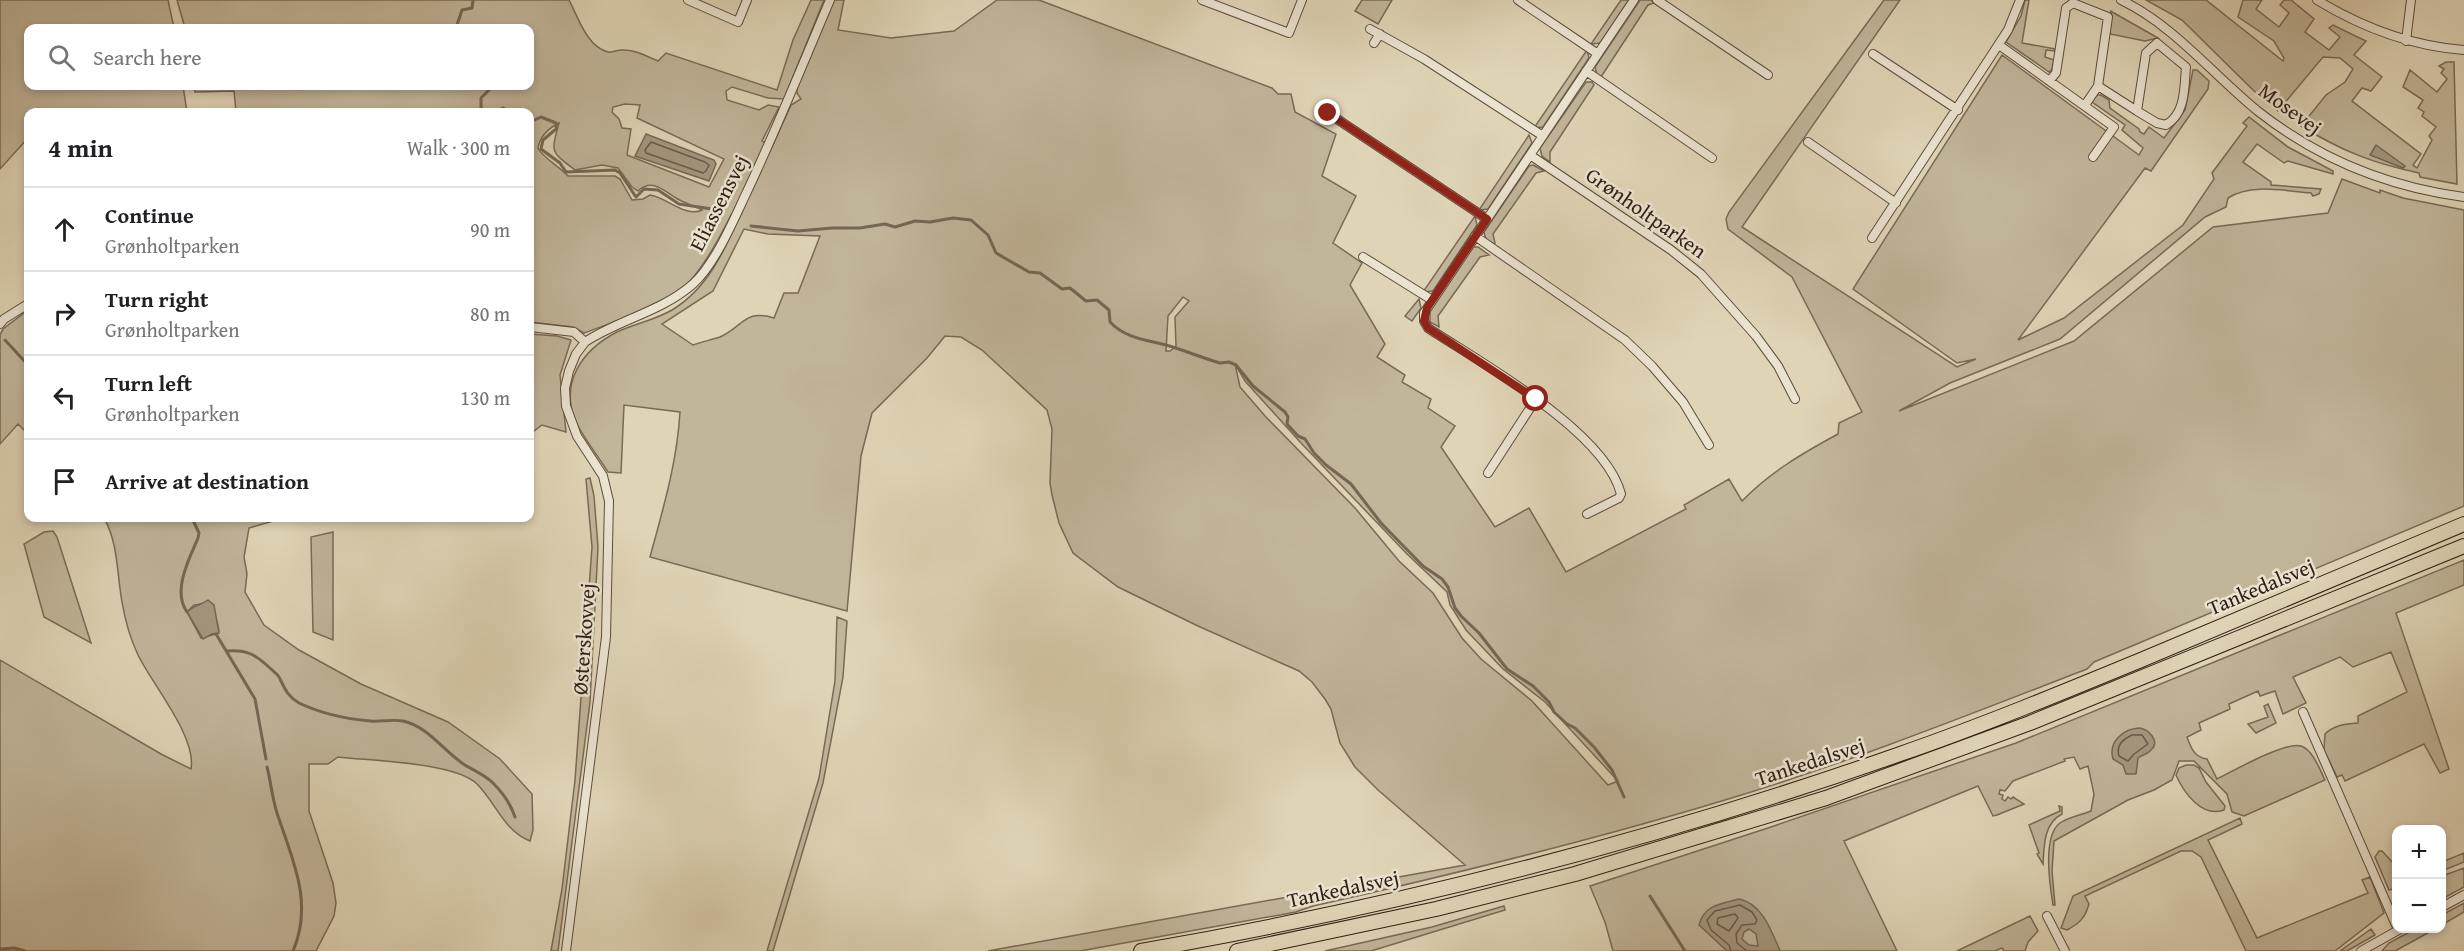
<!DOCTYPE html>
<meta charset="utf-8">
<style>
body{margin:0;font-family:"Gentium Book Plus",serif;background:#f2f2f2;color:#202124}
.controls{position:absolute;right:18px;bottom:18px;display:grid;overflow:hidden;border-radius:12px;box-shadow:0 3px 9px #0003}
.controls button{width:54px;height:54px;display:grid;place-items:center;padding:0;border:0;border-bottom:2px solid #e0e0e0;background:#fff;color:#202124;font:30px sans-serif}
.stop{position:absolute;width:18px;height:18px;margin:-14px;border:4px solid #8f2418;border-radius:50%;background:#fff}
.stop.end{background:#8f2418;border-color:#fff;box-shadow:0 2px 6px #0008}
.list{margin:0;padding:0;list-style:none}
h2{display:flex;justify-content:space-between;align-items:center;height:78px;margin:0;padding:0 24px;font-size:26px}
h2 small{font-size:20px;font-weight:400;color:#757577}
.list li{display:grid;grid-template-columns:39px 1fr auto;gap:18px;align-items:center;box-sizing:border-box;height:84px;padding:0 24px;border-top:2px solid #e0e0e0}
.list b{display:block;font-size:22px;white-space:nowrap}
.list p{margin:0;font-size:20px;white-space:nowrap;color:#757577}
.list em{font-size:20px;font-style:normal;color:#757577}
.icon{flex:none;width:33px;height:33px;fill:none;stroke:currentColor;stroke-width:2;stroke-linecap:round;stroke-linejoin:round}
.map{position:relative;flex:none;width:2464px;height:951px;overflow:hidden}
.search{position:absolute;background:#fff;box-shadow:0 3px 9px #0003;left:24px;top:24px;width:510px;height:66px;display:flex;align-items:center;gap:15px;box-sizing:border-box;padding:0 21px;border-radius:12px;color:#757577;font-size:22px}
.panel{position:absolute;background:#fff;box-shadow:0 3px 9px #0003;left:24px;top:108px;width:510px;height:414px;border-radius:12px}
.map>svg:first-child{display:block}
.green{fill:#c1b59a;stroke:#796a56;stroke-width:1.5;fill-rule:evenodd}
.water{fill:#a4967f;stroke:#766654;stroke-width:1.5;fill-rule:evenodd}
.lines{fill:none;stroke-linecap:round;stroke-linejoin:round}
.shore{stroke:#6a5a49;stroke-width:1.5}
.stream{stroke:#766654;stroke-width:3}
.street-casing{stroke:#5c4c3c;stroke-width:10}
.highway-casing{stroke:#311f13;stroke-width:16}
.street{stroke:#eae3d0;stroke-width:8}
.highway{stroke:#dfd4b6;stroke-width:14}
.route{stroke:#8f2418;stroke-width:8}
.labels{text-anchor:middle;stroke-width:5;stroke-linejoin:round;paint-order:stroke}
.street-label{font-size:21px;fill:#311f13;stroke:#eae3d0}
</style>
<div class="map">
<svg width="2464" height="951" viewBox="0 0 2464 951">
<rect width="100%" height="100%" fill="#dfd4b6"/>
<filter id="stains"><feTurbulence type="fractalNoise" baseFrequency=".00333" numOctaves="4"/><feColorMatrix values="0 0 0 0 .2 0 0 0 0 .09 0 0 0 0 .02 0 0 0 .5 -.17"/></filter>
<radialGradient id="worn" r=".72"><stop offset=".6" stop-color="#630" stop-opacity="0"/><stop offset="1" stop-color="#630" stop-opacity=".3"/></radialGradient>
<!-- green -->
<path class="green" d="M0,0H168L174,28H28V86H183L187,112H28V138L0,169Z
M177,0H569C578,17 587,47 608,52C612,53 617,50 621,50C634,49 646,56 658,61L666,53L777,90L793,40L811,0H824L784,99L768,98L732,87L726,91L727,100L759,110L768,105L779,107L762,141L772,147L791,105L801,99L797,93V88L834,0H844L838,30L891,38L954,31L997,0H1039L1272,88L1278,94H1291L1295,112L1336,134L1322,176L1356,196L1333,243L1362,263L1350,285L1385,344L1377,357L1405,375L1402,382L1431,399L1428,408L1455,426L1441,447L1495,527L1529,508L1566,572L1686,509L1684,505L1729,479L1742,501C1770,472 1803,453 1838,434L1839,423L1862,412L1792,277L1728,229L1726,219L1729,212L1884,0H1900L1742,227L1957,367L1976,359L1957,363L1853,289L2002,55L2139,155L2143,148L2122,130L2125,125L2092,102L2097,95H2101L2109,100L2110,108L2139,129L2140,132L2144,134L2149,127L2164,138L2185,110L2193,70H2197L2209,81L2208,89L2151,171L2145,168L2018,340L2064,318L2183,225L2214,179L2212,173L2247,126L2243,123L2249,117L2288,147L2333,171V174L2288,161L2284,163L2257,144L2243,162L2271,182V185L2321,189L2319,194L2313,196L2311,193C2285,191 2251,183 2228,198L2226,207L2205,217L2060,339L1950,383L1899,411L2074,341L2213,227L2328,213L2342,179L2380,193V190L2403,198L2464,210V506L2094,662L2087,669C1968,715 1848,763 1725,800C1590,841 1451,875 1313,906L1296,912L1080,951H988L1465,865L1378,790L1355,767L1340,743L1331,709L1325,699L1312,682L1299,671L1198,626L1118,587L1073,553L1059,523L1052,495L1050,483L1052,429L1047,410L982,350L961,337L945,336L927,358L872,413L861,456L847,611L650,557C663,509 677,463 680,412L624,405L621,473L608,472C598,456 583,437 576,422C559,383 582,350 617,332C634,324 655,320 672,310C707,289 724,252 740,215H731C720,237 701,273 682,289C659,308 613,322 584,333L573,327L530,322V112H236L234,91L195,92L194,86H530V28H185ZM625,104L640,105L637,118L724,159L709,187L627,155L631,129L622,128L619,119L612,112L613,107ZM559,123C551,153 550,151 575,170L602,165L618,168L632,187L638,191C652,178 663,190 676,198C684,203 694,206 702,210C686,218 666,197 650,195L643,199L632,200L620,179L615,176H568C559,166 543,158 538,148C540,136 549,128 559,123ZM744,229L768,234L820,236L798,293H784L774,318C744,309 744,326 720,337C711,340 701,342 693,345L662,324L713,291ZM1183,297L1189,301L1175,317L1176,346L1170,351H1166L1168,316ZM1235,364L1245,381L1301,443L1406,553L1447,592L1450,605L1466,630L1503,669L1545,702L1618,781L1608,785L1532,701L1481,659L1462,638L1433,593L1399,561L1355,508L1265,416L1240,387Z
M1362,0H1392L1378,24L1355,11Z
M1621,0H1629L1600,43L1591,44Z
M1640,0H1651L1654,3L1648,5L1601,77L1597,75L1595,67Z
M2025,0H2029L2022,43L2056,49L2055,51L2046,50L2045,57L2054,60L2052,69L2049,72L2006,42L2021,16Z
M2146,0H2206L2283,61L2284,58L2274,41L2238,17L2243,0H2262L2256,9L2279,27L2289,13L2280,5L2284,0H2291L2314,19L2305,32L2329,50L2340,37L2329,28L2333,25L2366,41L2354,55L2382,77L2371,91L2362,88L2352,101L2421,154L2413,165L2417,168L2432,140L2429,136L2436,127L2422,116L2424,112L2418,108L2423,100L2403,87L2410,70L2437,92L2447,79L2441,73L2444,69L2439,66L2446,62H2454L2457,184L2420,177L2419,173C2372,163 2342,151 2301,126L2326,95L2345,82L2353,69L2340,58L2323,57L2278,111L2253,90L2182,20Z
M2111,11L2114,13L2158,38L2145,41L2110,34Z
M1587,50L1589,58L1543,127L1534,128Z
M1586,82H1592L1594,85L1550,152V162L1542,156L1540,148Z
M1529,135L1532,143L1488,209L1479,210Z
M1533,165L1544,171L1536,173L1493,234L1495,243L1493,244L1486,240L1484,232L1529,166Z
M1475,216L1477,225L1433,291L1423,292Z
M1473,247H1478L1489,255L1480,257L1438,316L1439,327L1430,322V311Z
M1419,299L1421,308L1412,321L1405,316Z
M28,310V434L18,424L0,444V335L3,329Z
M530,334L557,336L571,340L560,375L566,432L542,425L530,434Z
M590,478L594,496L598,547L590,702L558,951H551L562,889L575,780L592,547L586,479Z
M104,518H284L249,528L244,557L247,574L245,592L264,625L299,650L361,684L448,722L500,759L532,794L533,830L530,841C504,831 496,803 477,784C454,762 371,761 338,757L328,764H309V811L333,883L336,903L334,916L316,951H0V660L161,754L191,769C197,737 152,684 138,655C130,638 125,620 122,602C117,574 118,542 104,518ZM202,604L217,621L219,631L216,634L201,638L187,612L194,605Z
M53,531L57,537L91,643L44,617L24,544L44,532Z
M333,532V640L313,632L311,537Z
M2464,560V585L2396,613L2449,769L2440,773L2424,744L2345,781L2342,775L2337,777L2324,750L2325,734C2334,725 2345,724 2358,723V716L2407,692L2391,652L2353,667L2340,657L2293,677L2306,703L2283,714L2275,691L2260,696L2258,691L2229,704L2230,709L2199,723L2201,730L2187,737C2191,748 2194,757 2207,759L2217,779C2233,771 2286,741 2301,746C2313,750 2320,770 2325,780L2244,816L2232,812L2227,794L2194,761H2179L2172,780L2154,790L2128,800L2054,841L2052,871L2055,905H2053C2050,886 2042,836 2060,823C2068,817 2082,815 2091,811L2094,794L2088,766L2080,769L2074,757L2064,759L2065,761L2013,781L2005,791L2000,790L1999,794L2003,795L2002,799L2005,801L2008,797L2011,799L2013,797L2024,804L1997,815L1993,816L1978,786L1844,841L1897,951H1613L1605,922L1590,886L1768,828L2016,743Z
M837,617L847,621L843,677L823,783L773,951H767L819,778L835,681Z
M2268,704L2276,723L2256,733L2248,724L2268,717L2264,706Z
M2186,765H2194L2199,768L2206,782L2225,806L2224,810C2202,818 2184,793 2176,775L2179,768Z
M2059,806L2062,807V814C2044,823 2044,845 2043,864L2037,854L2039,853L2029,825L2060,811Z
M2240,818L2242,824L2208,840L2257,938L2368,893L2362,880L2370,877L2384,913L2335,951H2246L2201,857L2192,851H2181L2085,896L2089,904C2085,918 2080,923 2067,930L2061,928L2073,896Z
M2379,851H2382L2396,866V888L2389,890L2375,857Z
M2464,853V862L2442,871V862Z
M2464,868V887L2442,899V876Z
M2464,903V912L2442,925V915Z
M1504,906L1505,910L1371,951H1325L1432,927Z
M2030,916L2038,931L2028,942L2025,951H2004L2002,948L1995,951H1957Z
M2371,929L2375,935L2347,951H2340Z
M2415,929H2435L2395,951H2382L2389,943Z"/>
<!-- water -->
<path class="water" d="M646,134L714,160L716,164L709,181L635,156Z
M2376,145L2405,166L2403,168L2370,155Z
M208,600L214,605L219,633L212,634L203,639L187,612C194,605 201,605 208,600Z
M2139,728C2148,729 2161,741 2151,750C2148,754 2142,755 2138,758L2136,774H2126L2123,765L2113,759C2108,742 2123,729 2139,728Z
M1739,899C1762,903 1772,932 1780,951H1727L1699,925C1704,905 1721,904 1739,899ZM1749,929L1756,934L1758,946L1749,945L1742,939L1744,932Z"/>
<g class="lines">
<!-- shore -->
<path class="shore" d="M651,142L705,162L709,165L706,171L703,173L646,153L645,150Z
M2132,735H2142L2148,744L2134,754L2128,761L2119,756C2116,746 2123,739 2132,735Z
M1735,914L1738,918L1729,931L1717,924L1718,918Z
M1731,951L1729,945L1711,930L1707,920L1715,911L1740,905L1752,912L1757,920L1755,924L1742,925L1736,934L1737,943L1747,951"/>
<!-- stream -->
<path class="stream" d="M456,28L462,10L472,8L473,0
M484,112L481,107V98L493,86
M496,112L503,108L510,112
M530,122L541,117L556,123V129L543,140L541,149L560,163L566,172L615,170L620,173L636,197L644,189L658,190L679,204L712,209
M751,226L798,231L832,228H860L885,224L895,227L915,221L930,222L953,218L971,220L988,235L996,253L1029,272L1040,273L1062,289L1070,288L1086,301L1097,300L1109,310L1110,322C1125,338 1146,340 1166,345C1184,350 1202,358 1220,363L1229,362L1236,365L1253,386L1285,412L1288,417L1287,424L1298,436L1305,439L1314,453L1326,465L1351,484L1381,523L1423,566L1442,579L1448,587L1455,608L1461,616L1479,633L1507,669L1533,686L1549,702L1554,712L1567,724L1575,728L1594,747L1612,770L1624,797
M5,340L28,365
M187,612C172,591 189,559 198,538L199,533L192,518
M216,634L255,699L266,759
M227,651C247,649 256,655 271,669C274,672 279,675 280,679C285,689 288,697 299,703C320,713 347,719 370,721C381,722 392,719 403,721C427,726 443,750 462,763C472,770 484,774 493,783C502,792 511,805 515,817
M267,767C271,782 272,798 277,813C292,859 314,902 293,951
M1650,896L1685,951
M0,949L14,948L25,951"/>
<defs>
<path id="street" d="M688,0L738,22L747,0
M1202,0L1289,33L1302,0
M1518,0L1598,54
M1657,0L1768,75
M2121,0C2175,26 2213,75 2259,112C2319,159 2389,187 2464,197
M2317,0C2363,28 2411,46 2464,50
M1370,29L1424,59L1543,136
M2406,41L2411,0
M1374,43L1380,34
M1999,45L2114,127L2093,157
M1873,54L1958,110
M1586,71L1712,158
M2050,80L2056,73L2066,8L2073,3L2108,17L2098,86L2085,105
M2098,86L2137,111L2146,53L2157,43L2186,67C2184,88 2186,113 2166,125L2157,123L2137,111
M1328,113L1487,219
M1808,142L1896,203
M1530,155L1671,250L1701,274L1756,336L1778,366L1795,399
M1475,236L1625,340L1652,366L1683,402L1709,445
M1872,238L2008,30L2020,0
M1363,257L1432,300
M0,324L4,319L28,304
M530,327L574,332L585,342C620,319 661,312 693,284C714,265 732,224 744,198C775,133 802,66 830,0
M1488,473L1536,399
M1587,514L1619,498L1621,494C1605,431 1481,363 1428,328L1424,321V313L1634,0
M2303,712L2396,925
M2442,907L2464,895
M2047,916L2065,951
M566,951L606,637L609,501L603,476L577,436L566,406L565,388L569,371L576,354L585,342
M2361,951L2402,928"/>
<path id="highway" d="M1141,951C1398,906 1653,841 1900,754C1981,726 2061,693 2141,660C2249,615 2357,570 2464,524
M1237,951L1436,909L1575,874L1826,798L2030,723L2464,546"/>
</defs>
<!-- street casing -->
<use href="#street" class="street-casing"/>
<!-- highway casing -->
<use href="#highway" class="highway-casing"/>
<!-- street -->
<use href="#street" class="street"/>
<!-- highway -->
<use href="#highway" class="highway"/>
</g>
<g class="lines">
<!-- route -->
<path class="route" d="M1328,113L1487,219L1427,308L1424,321L1428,328L1536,399"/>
</g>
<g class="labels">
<!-- street labels -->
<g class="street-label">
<text transform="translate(2290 109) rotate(36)" y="7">Mosevej</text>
<text transform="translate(719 203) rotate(-63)" y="7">Eliassensvej</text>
<text transform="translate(1646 213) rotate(35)" y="7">Grønholtparken</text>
<text transform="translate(2261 587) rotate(-23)" y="7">Tankedalsvej</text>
<text transform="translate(584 639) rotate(-86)" y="7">Østerskovvej</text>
<text transform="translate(1810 762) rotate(-18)" y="7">Tankedalsvej</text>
<text transform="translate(1343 889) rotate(-12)" y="7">Tankedalsvej</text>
</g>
</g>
<rect width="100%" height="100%" filter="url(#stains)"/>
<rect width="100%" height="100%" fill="url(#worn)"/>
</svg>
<div class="controls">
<button>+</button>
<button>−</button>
</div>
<div class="stop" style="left:1536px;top:399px"></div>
<div class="stop end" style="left:1328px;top:113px"></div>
<div class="search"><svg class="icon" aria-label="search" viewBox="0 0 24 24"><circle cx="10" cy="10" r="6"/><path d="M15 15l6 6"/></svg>Search here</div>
<section class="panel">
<h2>4 min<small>Walk · 300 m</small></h2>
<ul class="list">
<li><svg class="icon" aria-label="ahead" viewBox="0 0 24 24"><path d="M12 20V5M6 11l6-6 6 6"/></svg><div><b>Continue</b><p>Grønholtparken</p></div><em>90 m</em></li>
<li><svg class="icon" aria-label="right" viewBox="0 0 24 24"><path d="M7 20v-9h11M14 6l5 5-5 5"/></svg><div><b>Turn right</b><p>Grønholtparken</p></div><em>80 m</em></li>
<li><svg class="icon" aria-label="left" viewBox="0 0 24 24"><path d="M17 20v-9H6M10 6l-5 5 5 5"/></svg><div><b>Turn left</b><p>Grønholtparken</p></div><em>130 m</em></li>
<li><svg class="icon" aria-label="arrive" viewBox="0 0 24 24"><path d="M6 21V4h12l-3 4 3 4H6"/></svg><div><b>Arrive at destination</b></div></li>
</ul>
</section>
</div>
